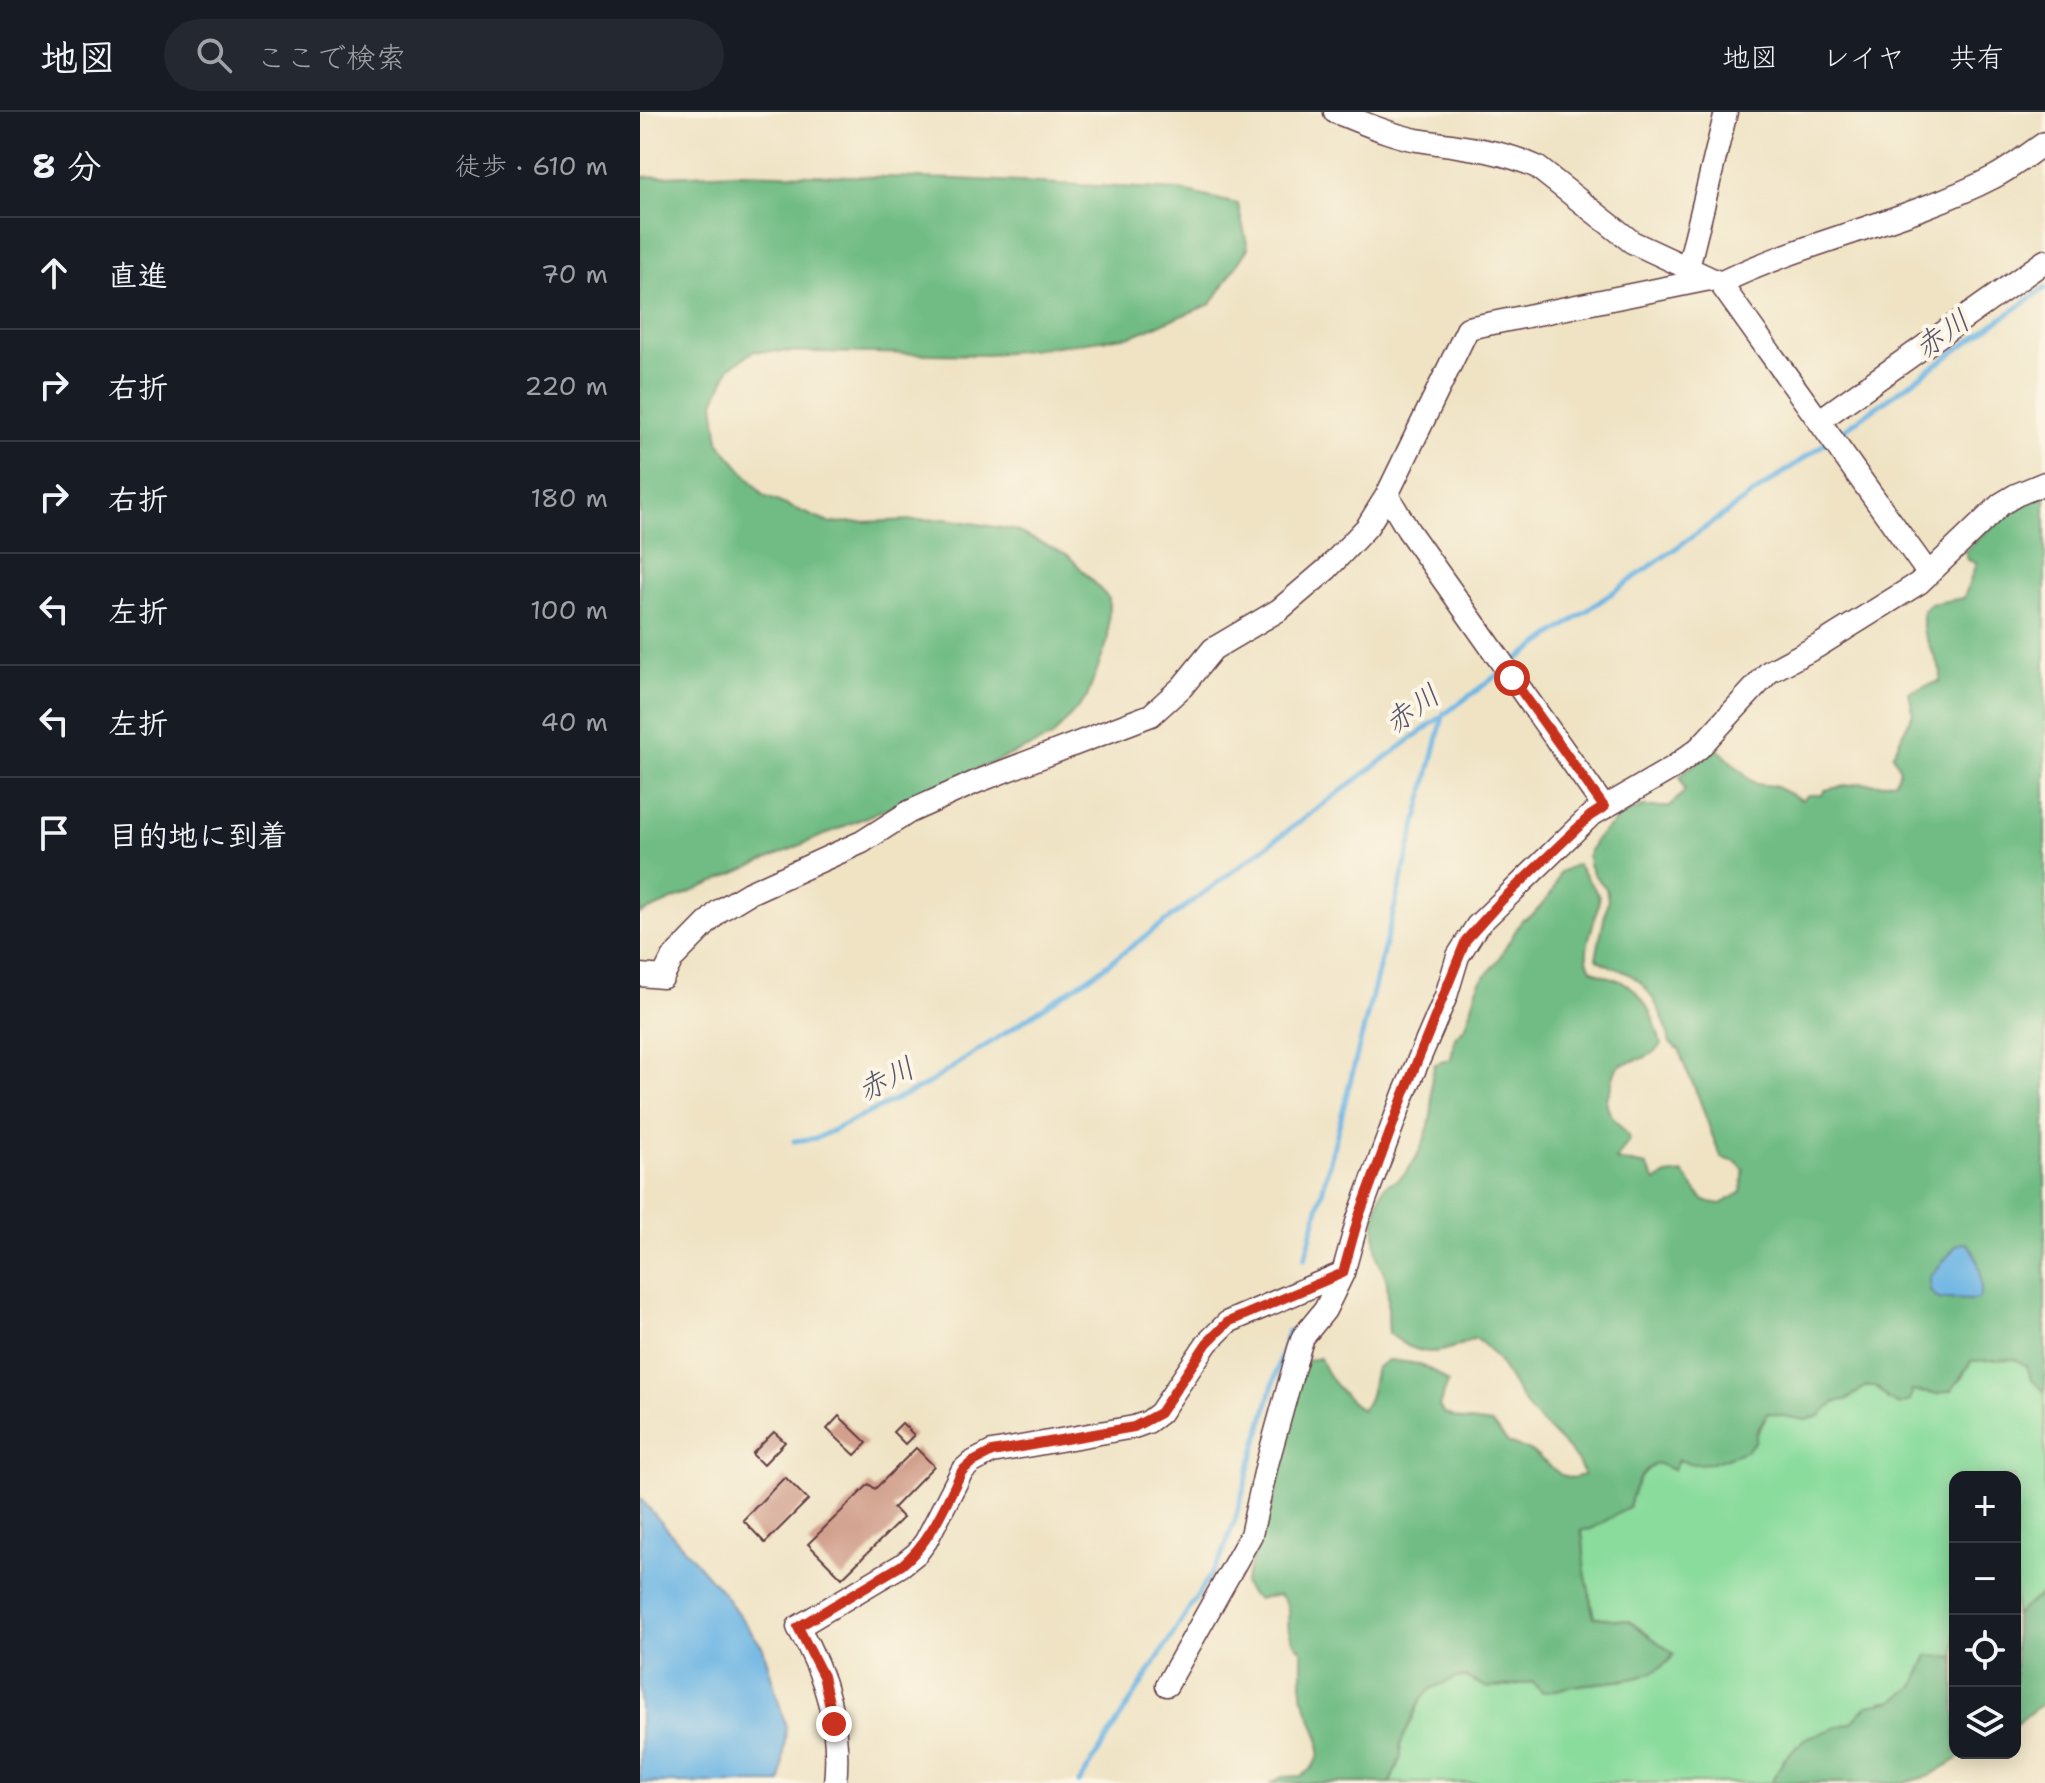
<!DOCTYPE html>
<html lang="ja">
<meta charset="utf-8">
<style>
body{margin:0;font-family:"Shantell Sans","Klee One",sans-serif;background:#242831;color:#f1f3f6}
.controls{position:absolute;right:24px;bottom:24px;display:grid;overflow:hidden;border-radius:16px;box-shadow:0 4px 20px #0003}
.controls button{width:72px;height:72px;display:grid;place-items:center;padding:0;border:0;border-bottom:2px solid #363941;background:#171b24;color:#f1f3f6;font:40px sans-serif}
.stop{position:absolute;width:24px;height:24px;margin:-18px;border:6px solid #c8321e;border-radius:50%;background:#fff}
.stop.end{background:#c8321e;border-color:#fff;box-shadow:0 2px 8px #0008}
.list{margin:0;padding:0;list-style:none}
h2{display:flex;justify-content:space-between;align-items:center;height:104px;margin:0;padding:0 32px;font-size:34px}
h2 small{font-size:26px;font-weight:400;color:#9ea1a6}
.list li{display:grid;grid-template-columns:52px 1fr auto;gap:24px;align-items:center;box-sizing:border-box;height:112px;padding:0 32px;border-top:2px solid #363941}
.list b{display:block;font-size:30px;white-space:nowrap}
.list em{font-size:26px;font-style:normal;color:#9ea1a6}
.icon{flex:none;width:44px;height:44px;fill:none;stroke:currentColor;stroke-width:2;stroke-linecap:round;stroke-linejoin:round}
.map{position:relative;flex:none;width:1405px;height:1671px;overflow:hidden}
header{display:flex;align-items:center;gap:48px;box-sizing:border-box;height:112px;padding:0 40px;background:#171b24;border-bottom:2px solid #363941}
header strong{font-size:38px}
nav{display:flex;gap:44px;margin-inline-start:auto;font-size:28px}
.search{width:560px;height:72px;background:#242831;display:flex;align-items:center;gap:20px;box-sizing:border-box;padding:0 28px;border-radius:44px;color:#9ea1a6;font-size:30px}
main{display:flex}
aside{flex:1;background:#171b24}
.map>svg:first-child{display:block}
.green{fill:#8adc9d;stroke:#6a7e64;stroke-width:2}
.forest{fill:#6fbc84;stroke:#5c6e58;stroke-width:2;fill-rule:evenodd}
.water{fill:#6cb5e4;stroke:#5b6a88;stroke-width:2}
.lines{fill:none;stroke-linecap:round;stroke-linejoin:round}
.stream{stroke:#6cb5e4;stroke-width:5}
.building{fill:#ce9885}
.minor-casing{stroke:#633c42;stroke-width:25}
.minor{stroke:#fff;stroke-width:22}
.route{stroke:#c8321e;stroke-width:10}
.labels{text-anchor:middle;stroke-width:8;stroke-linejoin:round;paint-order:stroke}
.water-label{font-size:30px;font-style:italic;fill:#56546c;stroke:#fcf5e5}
</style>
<header>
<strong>地図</strong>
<div class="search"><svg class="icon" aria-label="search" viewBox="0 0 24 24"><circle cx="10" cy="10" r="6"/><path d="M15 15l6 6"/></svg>ここで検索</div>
<nav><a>地図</a><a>レイヤ</a><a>共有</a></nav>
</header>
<main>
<aside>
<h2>8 分<small>徒歩 · 610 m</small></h2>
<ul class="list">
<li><svg class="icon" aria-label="ahead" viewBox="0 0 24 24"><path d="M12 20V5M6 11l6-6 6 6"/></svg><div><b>直進</b></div><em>70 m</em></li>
<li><svg class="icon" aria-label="right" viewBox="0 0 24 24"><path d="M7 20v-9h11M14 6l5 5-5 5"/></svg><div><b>右折</b></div><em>220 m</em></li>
<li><svg class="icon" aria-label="right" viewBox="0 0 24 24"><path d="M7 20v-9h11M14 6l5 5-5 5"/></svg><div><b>右折</b></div><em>180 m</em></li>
<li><svg class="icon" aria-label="left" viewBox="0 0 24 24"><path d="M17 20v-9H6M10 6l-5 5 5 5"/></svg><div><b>左折</b></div><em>100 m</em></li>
<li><svg class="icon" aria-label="left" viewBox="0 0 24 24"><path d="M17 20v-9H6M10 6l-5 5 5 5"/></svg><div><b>左折</b></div><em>40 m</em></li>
<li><svg class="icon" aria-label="arrive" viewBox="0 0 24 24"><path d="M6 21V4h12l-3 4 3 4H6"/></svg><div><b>目的地に到着</b></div></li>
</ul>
</aside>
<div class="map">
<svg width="1405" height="1671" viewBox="0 0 1405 1671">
<rect width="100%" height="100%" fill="#fcf5e5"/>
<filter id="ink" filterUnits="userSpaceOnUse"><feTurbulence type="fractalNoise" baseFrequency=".0125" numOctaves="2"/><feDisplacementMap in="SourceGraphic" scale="16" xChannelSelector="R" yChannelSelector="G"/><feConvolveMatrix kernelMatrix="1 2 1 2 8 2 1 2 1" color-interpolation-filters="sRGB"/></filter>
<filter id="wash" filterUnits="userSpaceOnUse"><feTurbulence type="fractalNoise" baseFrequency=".006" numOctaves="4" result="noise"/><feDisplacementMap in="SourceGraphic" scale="32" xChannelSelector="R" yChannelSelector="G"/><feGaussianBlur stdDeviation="1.8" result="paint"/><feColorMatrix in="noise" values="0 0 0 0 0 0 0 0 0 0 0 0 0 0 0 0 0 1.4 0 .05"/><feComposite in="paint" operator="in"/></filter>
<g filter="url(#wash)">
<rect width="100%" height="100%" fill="#efe3c4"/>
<!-- green -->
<path class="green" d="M1341,1247H1375L1387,1254L1392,1268L1405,1280V1479L1375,1503V1365H1315V1545L1288,1543L1274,1575L1252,1589H1243L1212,1610L1166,1626L1145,1646L1131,1671H750L761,1645L760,1633L782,1585L792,1576L815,1566L826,1565L837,1571L858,1576L892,1570L902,1580C913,1580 922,1576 933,1574C966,1568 1014,1573 1034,1542L989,1509L954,1505C950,1491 949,1479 946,1465C942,1450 946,1434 941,1418L951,1417L989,1395C995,1374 997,1362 1017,1350L1033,1358L1038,1348C1078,1357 1113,1342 1127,1301L1166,1308L1179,1304L1195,1290L1208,1287L1226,1274H1236L1248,1287L1272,1279L1296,1282L1320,1268L1331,1249Z"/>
<!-- forest -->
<path class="forest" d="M98,61L317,67L539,78L598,92L608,136L571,192L491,224L348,243L114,239L90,255L74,290L79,331L124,384L189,411L307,407L374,418L428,443L469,487L468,528L447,585L412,625L0,802V65Z
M1405,382V1280L1392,1268L1387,1254L1375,1247L1331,1249L1312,1278L1296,1282L1272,1279L1270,1289L1259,1293L1248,1287L1236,1274H1226L1208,1287L1195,1290L1179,1304L1166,1308L1127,1301L1117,1319L1115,1330L1106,1339L1072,1351L1054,1352L1038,1348L1033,1358L1017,1351C997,1362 995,1374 989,1395L951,1417L941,1418C946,1434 942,1450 946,1465C950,1479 950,1491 954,1505L989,1509L1034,1542C1013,1573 967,1568 933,1574C923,1576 913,1580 902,1580L892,1570L848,1576L826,1565L815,1566L792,1576L782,1585L760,1633L761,1645L750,1671H632L642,1665L661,1664L672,1656L679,1643V1627L662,1583V1538C635,1515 660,1501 639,1483L618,1487L611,1483L604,1472L634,1385L663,1255L668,1248L680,1246C688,1269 704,1283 721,1298C732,1288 732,1271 736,1256L748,1248C775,1251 786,1251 808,1270L799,1294L803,1301L822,1308L852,1312L868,1331L892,1340L921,1363L932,1366L944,1363C934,1334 906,1320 888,1296C870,1272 861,1243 835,1226C801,1243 781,1248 749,1221C747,1204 749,1187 747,1171C746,1160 738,1152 737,1142C733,1118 734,1097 744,1075C749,1071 756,1069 761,1065C778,1051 790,1017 792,996C792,980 789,968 795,952L811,947L815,925L826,914L839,871L855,853L882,808L893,803L912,781L920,760L937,752L959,784C959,805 945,825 947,847C950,866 976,863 988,873C1007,886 1016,911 1021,933C1006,952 983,947 977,956C971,966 973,977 966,986C967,1007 981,1011 990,1027L976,1048L1006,1054L1016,1069L1027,1063L1043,1061L1064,1089L1081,1092L1101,1080L1104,1058L1096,1050L1082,1046C1069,1021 1064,993 1051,968C1046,957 1042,951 1040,938L1030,931C1026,909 1012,876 992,864C980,856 967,855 956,846L968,788L966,776L954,763L949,753L948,743L956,726L985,701L1003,695H1029L1045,679L1040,664L1071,639L1078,637L1109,667L1117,672L1134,674L1162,688L1168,683H1182L1185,678L1221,671L1242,672L1255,669L1260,658L1253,642L1273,601L1269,580L1300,569L1301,560L1283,519V499L1290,492L1324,486L1336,451L1328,448L1325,439L1371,397ZM1317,1133L1342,1174L1340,1185L1299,1187L1290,1179V1165Z
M1405,1479V1589L1375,1613V1503Z
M1288,1543L1315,1545V1641H1328L1289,1664L1264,1671H1131L1145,1646L1166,1626L1212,1610L1228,1593L1252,1589L1274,1575Z"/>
<!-- water -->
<path class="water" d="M1322,1131L1328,1132C1339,1145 1344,1168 1340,1185L1336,1188L1299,1187L1290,1179V1165L1317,1133Z
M0,1386L82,1480L123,1536L146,1615L141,1671H0Z"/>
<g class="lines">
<!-- stream -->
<path class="stream" d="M1198,322L1405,176
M871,552L1187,330
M154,1029L177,1026L286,973L330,944L460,858L860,561
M665,1147L804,601
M439,1671L581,1446L595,1408L648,1219"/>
</g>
<g id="blocks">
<!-- building -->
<path class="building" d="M199,1304L227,1331L215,1343L187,1317Z
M262,1311L274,1323L265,1332L253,1320Z
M134,1320L145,1330L123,1353L112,1342Z
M276,1336L294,1354L253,1396L263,1406L202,1466L168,1432L229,1372L235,1377Z
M145,1365L168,1388L125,1431L103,1408Z"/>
</g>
</g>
<g filter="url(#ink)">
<use href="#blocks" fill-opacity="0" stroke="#633c42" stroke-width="2"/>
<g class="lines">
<defs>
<path id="minor" d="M695,0C722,10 749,23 777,28C819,35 858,37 897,55L992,130L1080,171L1288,461
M1048,156L1086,0
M1080,171C1168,128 1267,110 1354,65C1372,56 1388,42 1405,31
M1180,308L1405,149
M747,383L768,418L964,695
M0,863L23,865L32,847L79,799L109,781L222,730L269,700L336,670L511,603L542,575L573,537L639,498L687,457L727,415L747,383L828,216L1070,167
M527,1573L611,1423L627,1352L659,1237L663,1225L685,1198L703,1161L718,1107L764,982L806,884L818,844L837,814L950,704L1034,655L1059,636L1129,560L1178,534L1279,471L1361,392L1376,383L1405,371
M195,1671C201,1616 186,1562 158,1515L262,1453L277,1441L286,1429L322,1359L331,1351L352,1340L494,1315L508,1310L520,1301L567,1231L588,1210L703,1161"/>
</defs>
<!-- minor casing -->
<use href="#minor" class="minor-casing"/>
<!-- minor -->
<use href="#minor" class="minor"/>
</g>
</g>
<g class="lines" filter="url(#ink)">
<!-- route -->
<path class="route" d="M194,1612L183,1564L158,1515L262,1453C291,1429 305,1393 322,1359L331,1351L352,1340L494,1315L520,1301L567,1231L588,1210L703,1161L718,1107L764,982L826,828L862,788L950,704L964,695L872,566"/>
</g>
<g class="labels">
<!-- water labels -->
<g class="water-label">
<text transform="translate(1302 222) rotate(-35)" y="10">赤川</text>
<text transform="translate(772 597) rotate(-36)" y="10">赤川</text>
<text transform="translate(246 967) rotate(-27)" y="10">赤川</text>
</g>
</g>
</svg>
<div class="controls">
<button>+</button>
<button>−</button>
<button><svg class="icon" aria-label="locate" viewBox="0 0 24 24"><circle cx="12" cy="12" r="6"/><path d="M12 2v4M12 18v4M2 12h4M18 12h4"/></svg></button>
<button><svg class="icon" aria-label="layers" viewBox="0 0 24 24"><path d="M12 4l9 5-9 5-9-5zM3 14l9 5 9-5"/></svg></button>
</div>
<div class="stop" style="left:872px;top:566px"></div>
<div class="stop end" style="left:194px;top:1612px"></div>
</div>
</main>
